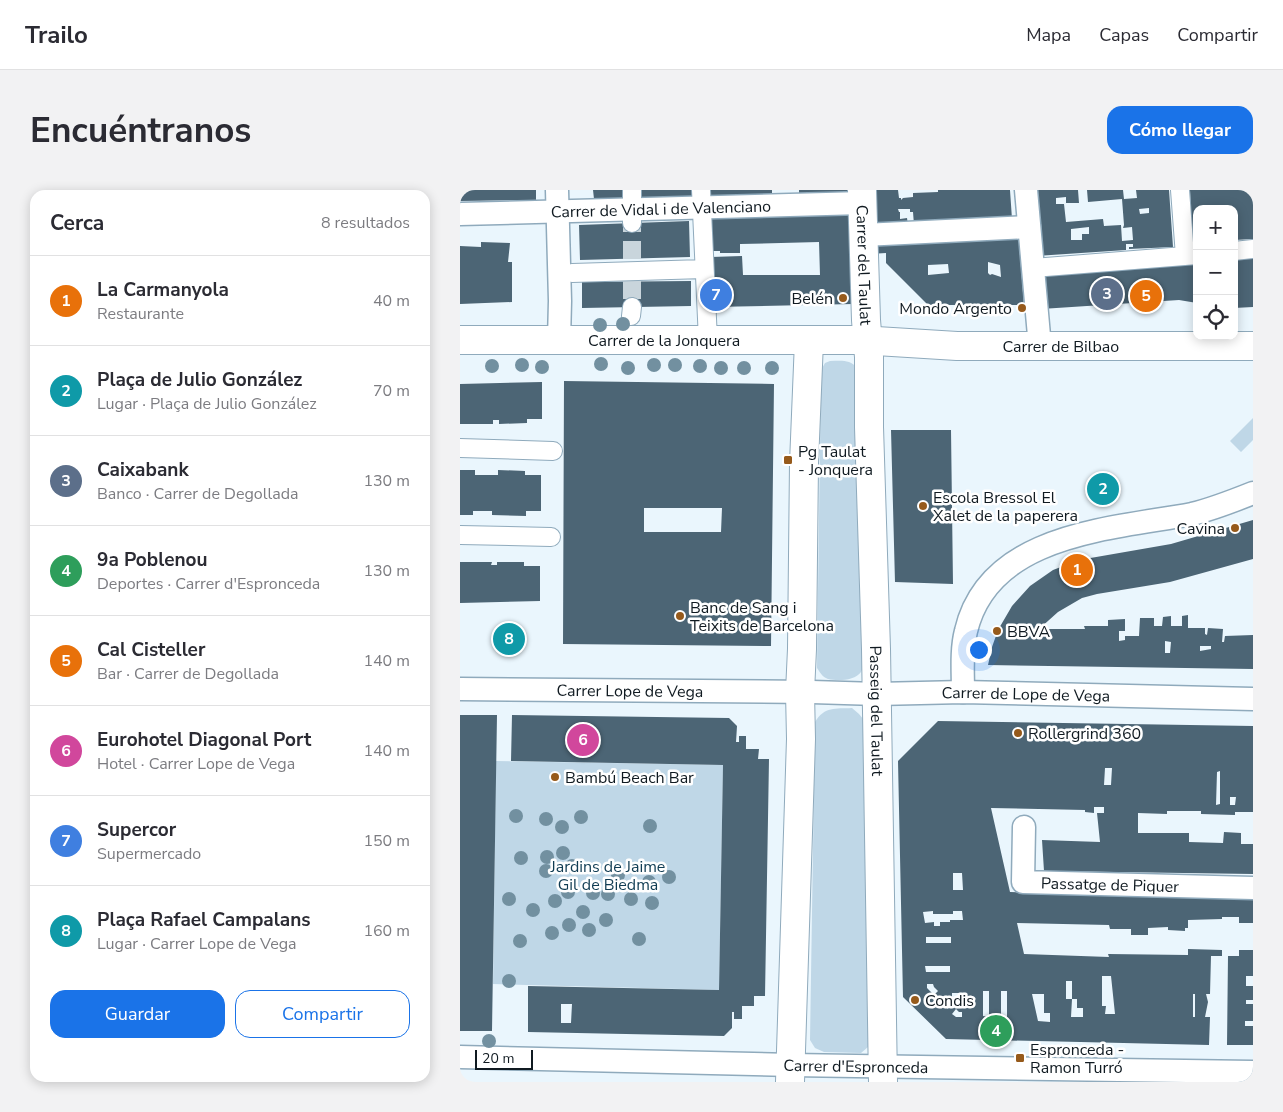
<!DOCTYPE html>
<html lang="es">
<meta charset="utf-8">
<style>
body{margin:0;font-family:"Nunito Sans",sans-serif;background:#f2f2f3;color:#2b2b33}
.controls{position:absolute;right:15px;top:15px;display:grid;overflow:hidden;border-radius:10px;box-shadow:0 2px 12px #0003}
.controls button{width:45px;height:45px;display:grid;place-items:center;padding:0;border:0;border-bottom:1px solid #e1e1e2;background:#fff;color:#2b2b33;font:25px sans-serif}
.scale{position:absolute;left:15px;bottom:12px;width:58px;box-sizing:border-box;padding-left:5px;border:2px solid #101a21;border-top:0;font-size:14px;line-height:18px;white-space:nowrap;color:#101a21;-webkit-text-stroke:4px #fff;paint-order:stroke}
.you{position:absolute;left:518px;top:459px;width:18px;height:18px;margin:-12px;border:4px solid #fff;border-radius:50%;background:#1a73e8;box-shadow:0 0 0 8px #1a73e833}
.badge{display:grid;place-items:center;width:32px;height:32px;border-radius:50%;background:#1a73e8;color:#fff;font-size:16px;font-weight:700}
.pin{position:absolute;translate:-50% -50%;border:2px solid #fff;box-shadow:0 1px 5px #0006}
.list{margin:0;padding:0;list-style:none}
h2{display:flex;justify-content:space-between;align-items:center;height:65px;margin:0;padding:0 20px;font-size:21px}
h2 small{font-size:16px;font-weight:400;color:#7c7c81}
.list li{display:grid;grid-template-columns:32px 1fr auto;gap:15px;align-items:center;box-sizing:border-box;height:90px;padding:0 20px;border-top:1px solid #e1e1e2}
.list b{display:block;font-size:19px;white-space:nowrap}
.list p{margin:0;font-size:16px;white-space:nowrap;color:#7c7c81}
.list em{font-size:16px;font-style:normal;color:#7c7c81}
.actions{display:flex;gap:10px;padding:15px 20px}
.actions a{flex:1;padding:11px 0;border:1px solid #1a73e8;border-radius:15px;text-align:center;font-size:18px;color:#1a73e8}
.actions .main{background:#1a73e8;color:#fff}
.icon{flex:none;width:28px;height:28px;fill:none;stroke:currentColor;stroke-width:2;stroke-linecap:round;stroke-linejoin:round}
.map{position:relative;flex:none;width:793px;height:892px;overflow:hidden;border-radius:15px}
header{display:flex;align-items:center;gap:30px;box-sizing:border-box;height:70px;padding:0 25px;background:#fff;border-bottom:1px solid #e1e1e2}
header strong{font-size:24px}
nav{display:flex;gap:28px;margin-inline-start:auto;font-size:18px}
.intro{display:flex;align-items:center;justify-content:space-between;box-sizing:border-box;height:120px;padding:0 30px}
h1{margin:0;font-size:35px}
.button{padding:12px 22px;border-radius:15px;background:#1a73e8;color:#fff;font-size:18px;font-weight:700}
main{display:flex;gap:30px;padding:0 30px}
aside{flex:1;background:#fff;border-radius:15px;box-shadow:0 2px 12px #0003}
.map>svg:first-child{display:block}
.green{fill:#bfd7e7}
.building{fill:#4c6575;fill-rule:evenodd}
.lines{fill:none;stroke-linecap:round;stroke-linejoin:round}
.pedestrian-tunnel{stroke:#c9d5dc;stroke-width:18;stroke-dasharray:18 9;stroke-linecap:butt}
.pedestrian-casing{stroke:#8faabc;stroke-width:20}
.minor-casing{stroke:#8faabc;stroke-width:25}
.tertiary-casing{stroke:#8faabc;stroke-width:30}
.secondary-casing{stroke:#8faabc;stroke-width:30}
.pedestrian{stroke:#fff;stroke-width:18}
.minor{stroke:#fff;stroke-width:22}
.tertiary{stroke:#fff;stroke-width:28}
.secondary{stroke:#fff;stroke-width:28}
.tree{fill:#7290a0}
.poi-dot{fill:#965a1b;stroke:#fff;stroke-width:2}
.labels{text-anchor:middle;stroke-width:5;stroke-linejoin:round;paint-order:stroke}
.street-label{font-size:16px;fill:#101a21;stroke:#fff}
.poi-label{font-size:16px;fill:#101a21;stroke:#fff;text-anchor:start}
.park-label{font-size:16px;fill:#103c53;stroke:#fff}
</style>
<header>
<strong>Trailo</strong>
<nav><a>Mapa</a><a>Capas</a><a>Compartir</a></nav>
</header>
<div class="intro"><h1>Encuéntranos</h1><a class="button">Cómo llegar</a></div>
<main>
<aside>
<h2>Cerca<small>8 resultados</small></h2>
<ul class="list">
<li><span class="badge" style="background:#e8710a">1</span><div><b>La Carmanyola</b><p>Restaurante</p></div><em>40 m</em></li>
<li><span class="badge" style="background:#0f9aa8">2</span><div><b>Plaça de Julio González</b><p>Lugar · Plaça de Julio González</p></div><em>70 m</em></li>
<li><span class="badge" style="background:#5c6f8a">3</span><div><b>Caixabank</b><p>Banco · Carrer de Degollada</p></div><em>130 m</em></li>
<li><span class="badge" style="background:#2e9e5b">4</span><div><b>9a Poblenou</b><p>Deportes · Carrer d'Espronceda</p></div><em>130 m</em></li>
<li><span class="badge" style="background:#e8710a">5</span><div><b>Cal Cisteller</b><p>Bar · Carrer de Degollada</p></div><em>140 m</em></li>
<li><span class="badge" style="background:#d1479c">6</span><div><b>Eurohotel Diagonal Port</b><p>Hotel · Carrer Lope de Vega</p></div><em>140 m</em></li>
<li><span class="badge" style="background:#3f7fe0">7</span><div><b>Supercor</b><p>Supermercado</p></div><em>150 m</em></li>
<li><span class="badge" style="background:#0f9aa8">8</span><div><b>Plaça Rafael Campalans</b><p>Lugar · Carrer Lope de Vega</p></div><em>160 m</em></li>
</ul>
<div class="actions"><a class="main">Guardar</a><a>Compartir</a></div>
</aside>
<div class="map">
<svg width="793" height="892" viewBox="0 0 793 892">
<rect width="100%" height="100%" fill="#eaf6fd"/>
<!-- green -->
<path class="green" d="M370,171C381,171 390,169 397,178L402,459C402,467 405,474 401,482C395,491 377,491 368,489C362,487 360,482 357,478L361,180L365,173Z
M793,228V250L781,262L770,251Z
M392,518L399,524L404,530L411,848L408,857L401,863L364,862L355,858L350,850L355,532C365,516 375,519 392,518Z
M36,571L263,575L259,800L33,794Z"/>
<!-- building -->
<path class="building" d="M0,0H76V10L0,11Z
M133,0H164L165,8L134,9Z
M181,0H233L234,7L181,8Z
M249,0H312V5L250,6Z
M339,0H390V3L339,5Z
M408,0H438L439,8H441V10L443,8L453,7V3L478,2V0H550L552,29L454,35L453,22H450V19H438L439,22H440V29L447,28L448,35L409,37Z
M571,0H618L619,13H606V7L596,8V14H604L606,32L643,29L644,36L661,35L662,51L673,50L672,37L663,38L664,35L662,9L628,12L627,0H663L664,9L677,8L676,0H709L713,57L669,59V57H673V54H666V60L576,66ZM689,18V23L680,24L679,19ZM629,37V44H622V50H611V39Z
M730,0H793V49L774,50V19H737V49H732Z
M391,21L393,114L252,117L251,67L282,66L283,85H360L359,52L280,54V63H260V61H251L250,23Z
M229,31L230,67L120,70L119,35Z
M558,41L564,115H468L426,73V63L410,64V50ZM528,72L540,75L541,87L532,84L530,85L528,83ZM488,74L489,83L468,85V75Z
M21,52L50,53L48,72H52V112L0,114V56L21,57Z
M793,68V117L774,118V69Z
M737,72V113L719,110L581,119L578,82Z
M231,91V116L122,118V92Z
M104,191L314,194L311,456L103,454ZM184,318H262L261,342H184Z
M82,192V229H67V233L39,234V230H33V234H0V194Z
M431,240H491L493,394L435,392Z
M0,280H15V285H38V280L65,281V285H81V321H66V326L32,325V321H13V325H0Z
M793,330V369L710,392L637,404L622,408L598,422L579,439H625L624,436H648V430L665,429V441H659V451L665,450V446H679L680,428H694V436H702L703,427L711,426V436H722V426L728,425V438H745V444L747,445L748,438L763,439L762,452H764L765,446L793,445V479L528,475L532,457L538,440L552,416L570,396L593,380L619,370L711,354ZM705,451L711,452L710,463H705ZM740,456H751V459L740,461Z
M0,372H32L31,375H37V372H64V376H80V411L0,413Z
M0,525H37L32,841H0Z
M52,525L269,528L277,536L276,552H279V546H286V559H299L298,569H309L305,806H294V816H282V829H274V822H272V838L264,846L68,842V796L259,800L263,575L51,571ZM101,814H112L111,833H101Z
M478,531L793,536V622H775V625L741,624V621H707V624L678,623V643H729V652L763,653L764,642L781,643V654H793V684L584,681L582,650L640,652L637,623H644V617H634V623L625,622V620L531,618L550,702L793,707V733H779V727H762V729L728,730V738H725V741L708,740V737L688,738V745H671V739H650L649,735L557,733L564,764L649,767L648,764L728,765V759L762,760V766H751L750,804H746L748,812L745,827H750L749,855L486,849L443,807L438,571ZM645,578H652L651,595H644ZM760,581V614L756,615L757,582ZM770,607H776L775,615H770ZM493,683H502L503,700H493ZM473,721V724H493V721H502L503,730H490V732H480V736H474V732L465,733L463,722ZM466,747H491V753H466ZM465,776H490V782H466ZM642,786H651L655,824H645L646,816H642ZM606,791H612V809H617V818H623V827H611L612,809H606ZM467,794H473L474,797L478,801L474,805L467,798ZM523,801H529V827L523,826ZM541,801H547V827H541ZM492,803H502V815L492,807ZM572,804H584V823H590V832L578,831ZM733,804H735V827H733ZM483,806L491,815L488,819L479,810ZM496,819L499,822H502V827H496L492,824Z
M779,760H793V786H786V796H793V810H786V814H793V831H785V836H793V855H767L768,766H779Z"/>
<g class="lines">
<!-- pedestrian-tunnel -->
<path class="pedestrian-tunnel" d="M172,69V33
M172,91V117"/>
<defs>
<path id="pedestrian" d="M172,0V33
M241,0L248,150
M720,0L725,66
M774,61L793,59
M573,78L737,65
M112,83L244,79
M171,126L172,117
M0,258L93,261
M0,345L91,347"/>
<g id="minor">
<path d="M97,0L100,111L99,150"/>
<path d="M566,0L580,157"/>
<path id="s1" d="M0,24L403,13"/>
<path d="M403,45L569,37"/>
<path id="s2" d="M0,499L352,502L417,504L503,502L793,509"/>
<path d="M503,502C503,482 501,460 506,441C529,343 652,339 732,324C753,319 773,311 793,303"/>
<path id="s3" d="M564,637L563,692L793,698"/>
<path id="s4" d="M0,867L331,875L793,882"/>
</g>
<g id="tertiary">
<path id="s5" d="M402,0L406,130L409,167V237L416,459L423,892"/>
<path d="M330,892L341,549L340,502L342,459L344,273L349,151"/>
</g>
<g id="secondary">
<path id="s6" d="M0,150H400L497,156H793"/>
</g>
</defs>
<!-- pedestrian casing -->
<use href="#pedestrian" class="pedestrian-casing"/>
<!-- minor casing -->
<use href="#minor" class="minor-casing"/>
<!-- tertiary casing -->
<use href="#tertiary" class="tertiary-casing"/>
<!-- secondary casing -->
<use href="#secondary" class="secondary-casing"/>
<!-- pedestrian -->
<use href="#pedestrian" class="pedestrian"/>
<!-- minor -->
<use href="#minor" class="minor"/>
<!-- tertiary -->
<use href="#tertiary" class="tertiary"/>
<!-- secondary -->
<use href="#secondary" class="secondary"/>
</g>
<!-- trees -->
<g class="tree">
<circle cx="163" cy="134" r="7"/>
<circle cx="140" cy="135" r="7"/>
<circle cx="141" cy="174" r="7"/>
<circle cx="62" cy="175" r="7"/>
<circle cx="194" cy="175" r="7"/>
<circle cx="215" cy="175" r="7"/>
<circle cx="32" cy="176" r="7"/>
<circle cx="240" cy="176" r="7"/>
<circle cx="82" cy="177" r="7"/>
<circle cx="168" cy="178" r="7"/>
<circle cx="261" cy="178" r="7"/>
<circle cx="284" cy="178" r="7"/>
<circle cx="312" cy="178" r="7"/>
<circle cx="56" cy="626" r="7"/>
<circle cx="121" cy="627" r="7"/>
<circle cx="86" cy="629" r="7"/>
<circle cx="190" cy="636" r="7"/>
<circle cx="102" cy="637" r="7"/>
<circle cx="103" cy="663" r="7"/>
<circle cx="87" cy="667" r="7"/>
<circle cx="61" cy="668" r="7"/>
<circle cx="112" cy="676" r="7"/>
<circle cx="86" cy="681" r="7"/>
<circle cx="158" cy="685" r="7"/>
<circle cx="209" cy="687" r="7"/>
<circle cx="189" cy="692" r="7"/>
<circle cx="108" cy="702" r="7"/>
<circle cx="133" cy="703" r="7"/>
<circle cx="148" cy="704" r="7"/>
<circle cx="49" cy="709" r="7"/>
<circle cx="171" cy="709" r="7"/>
<circle cx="95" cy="711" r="7"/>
<circle cx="192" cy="713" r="7"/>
<circle cx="73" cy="720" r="7"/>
<circle cx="123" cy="722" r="7"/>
<circle cx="146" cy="730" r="7"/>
<circle cx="109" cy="735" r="7"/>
<circle cx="129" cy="740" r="7"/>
<circle cx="92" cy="743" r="7"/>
<circle cx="179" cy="749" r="7"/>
<circle cx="60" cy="751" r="7"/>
<circle cx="49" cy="791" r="7"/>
<circle cx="29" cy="851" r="7"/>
</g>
<!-- markers -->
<g class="poi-dot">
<circle cx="383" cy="108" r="5"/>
<circle cx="562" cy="118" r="5"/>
<rect x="323" y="265" width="10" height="10" rx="2.5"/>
<circle cx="463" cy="316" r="5"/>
<circle cx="775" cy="338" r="5"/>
<circle cx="220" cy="426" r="5"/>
<circle cx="537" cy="441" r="5"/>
<circle cx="558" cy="543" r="5"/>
<circle cx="95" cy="587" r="5"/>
<circle cx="455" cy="810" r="5"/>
<rect x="555" y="863" width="10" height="10" rx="2.5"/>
</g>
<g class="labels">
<!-- street labels -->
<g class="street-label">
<text dy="6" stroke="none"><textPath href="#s1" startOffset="201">Carrer de Vidal i de Valenciano</textPath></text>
<text dy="6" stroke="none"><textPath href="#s5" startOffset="75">Carrer del Taulat</textPath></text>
<text dy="6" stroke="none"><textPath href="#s6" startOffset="204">Carrer de la Jonquera</textPath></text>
<text dy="6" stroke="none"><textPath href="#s6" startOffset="601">Carrer de Bilbao</textPath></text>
<text dy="6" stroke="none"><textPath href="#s2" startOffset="170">Carrer Lope de Vega</textPath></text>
<text dy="6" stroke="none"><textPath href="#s2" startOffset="566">Carrer de Lope de Vega</textPath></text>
<text dy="6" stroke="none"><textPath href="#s5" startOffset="521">Passeig del Taulat</textPath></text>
<text dy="6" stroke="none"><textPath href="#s3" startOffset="142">Passatge de Piquer</textPath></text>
<text dy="6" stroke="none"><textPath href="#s4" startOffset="396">Carrer d'Espronceda</textPath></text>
</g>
<!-- poi labels -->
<g class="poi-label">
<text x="373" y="114" text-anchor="end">Belén</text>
<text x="552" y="124" text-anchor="end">Mondo Argento</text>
<text x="338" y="267">Pg Taulat<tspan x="338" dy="18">- Jonquera</tspan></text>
<text x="473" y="313">Escola Bressol El<tspan x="473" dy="18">Xalet de la paperera</tspan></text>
<text x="765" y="344" text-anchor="end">Cavina</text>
<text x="230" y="423">Banc de Sang i<tspan x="230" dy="18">Teixits de Barcelona</tspan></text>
<text x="547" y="447">BBVA</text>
<text x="568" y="549">Rollergrind 360</text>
<text x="105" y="593">Bambú Beach Bar</text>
<text x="465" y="816">Condis</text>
<text x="570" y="865">Espronceda -<tspan x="570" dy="18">Ramon Turró</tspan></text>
</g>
<!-- park labels -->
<g class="park-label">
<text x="148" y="682">Jardins de Jaime<tspan x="148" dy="18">Gil de Biedma</tspan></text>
</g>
</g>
</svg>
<div class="controls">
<button>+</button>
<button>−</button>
<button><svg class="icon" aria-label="locate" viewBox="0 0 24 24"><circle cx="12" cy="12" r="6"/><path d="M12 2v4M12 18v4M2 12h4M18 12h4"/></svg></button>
</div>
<div class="scale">20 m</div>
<div class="you"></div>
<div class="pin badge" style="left:617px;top:380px;background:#e8710a">1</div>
<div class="pin badge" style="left:643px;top:299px;background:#0f9aa8">2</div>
<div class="pin badge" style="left:647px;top:104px;background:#5c6f8a">3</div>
<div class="pin badge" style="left:536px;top:841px;background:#2e9e5b">4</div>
<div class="pin badge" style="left:686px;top:106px;background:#e8710a">5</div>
<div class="pin badge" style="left:123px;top:550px;background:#d1479c">6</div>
<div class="pin badge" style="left:256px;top:105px;background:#3f7fe0">7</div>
<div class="pin badge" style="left:49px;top:449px;background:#0f9aa8">8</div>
</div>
</main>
